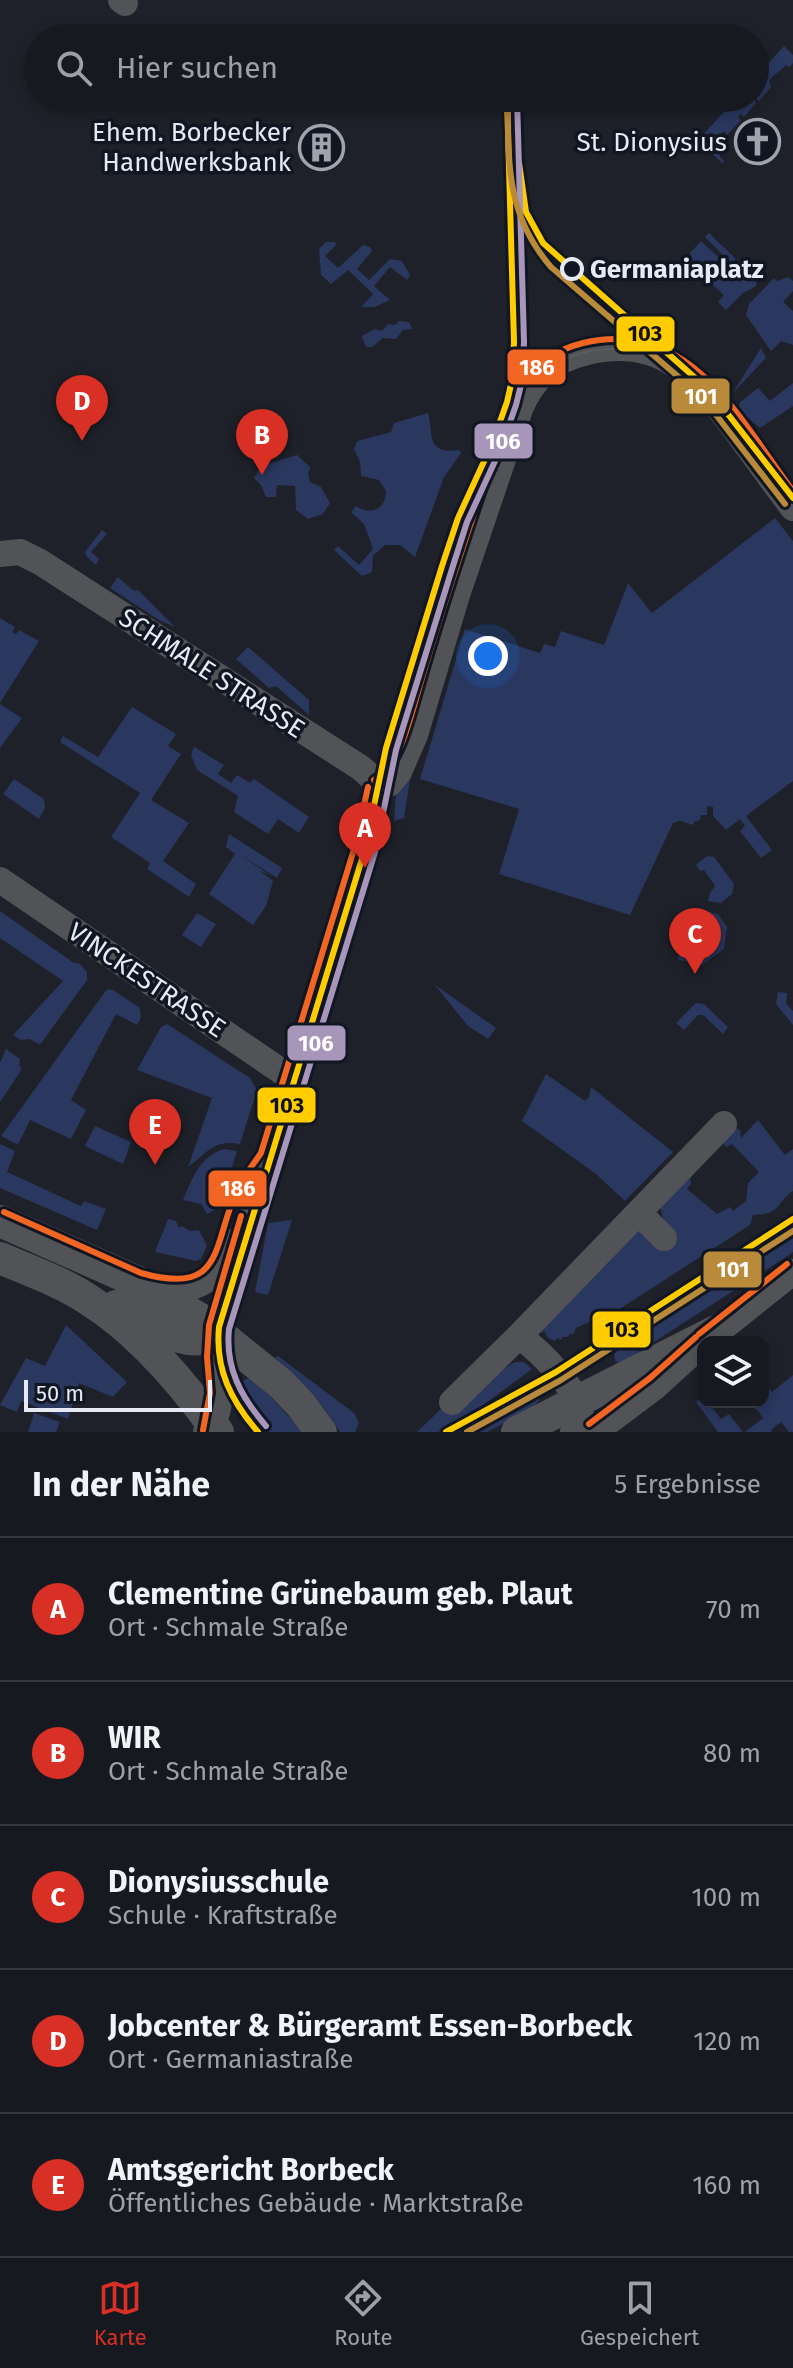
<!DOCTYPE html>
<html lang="de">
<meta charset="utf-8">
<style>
body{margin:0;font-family:"Fira Sans",sans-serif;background:#1f2228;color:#f1f3f6}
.controls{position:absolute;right:24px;bottom:24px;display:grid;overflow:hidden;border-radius:16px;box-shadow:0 4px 12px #0003}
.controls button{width:72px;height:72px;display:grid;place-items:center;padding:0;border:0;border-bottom:2px solid #35383d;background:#16191f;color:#f1f3f6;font:40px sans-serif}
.scale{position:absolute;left:24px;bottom:20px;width:188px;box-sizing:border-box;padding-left:8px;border:4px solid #e6eaf4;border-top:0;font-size:22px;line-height:28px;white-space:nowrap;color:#e6eaf4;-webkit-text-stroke:6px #111623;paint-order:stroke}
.you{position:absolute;left:488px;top:656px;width:28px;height:28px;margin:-20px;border:6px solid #fff;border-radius:50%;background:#1a73e8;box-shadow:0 0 0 12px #1a73e833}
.badge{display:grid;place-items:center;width:52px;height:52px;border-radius:50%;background:#d93025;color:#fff;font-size:26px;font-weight:700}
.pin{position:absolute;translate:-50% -66px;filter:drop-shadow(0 2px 4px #0008)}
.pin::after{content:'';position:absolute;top:42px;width:28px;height:24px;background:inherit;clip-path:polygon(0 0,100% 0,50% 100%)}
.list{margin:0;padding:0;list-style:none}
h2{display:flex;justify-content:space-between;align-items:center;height:104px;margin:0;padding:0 32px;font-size:34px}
h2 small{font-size:26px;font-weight:400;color:#9ea0a4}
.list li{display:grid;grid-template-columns:52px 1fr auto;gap:24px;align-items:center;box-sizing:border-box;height:144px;padding:0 32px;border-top:2px solid #35383d}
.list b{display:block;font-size:30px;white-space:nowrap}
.list p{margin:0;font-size:26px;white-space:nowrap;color:#9ea0a4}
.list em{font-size:26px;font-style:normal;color:#9ea0a4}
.icon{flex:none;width:44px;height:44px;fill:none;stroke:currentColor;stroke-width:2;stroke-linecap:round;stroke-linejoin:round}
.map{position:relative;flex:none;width:793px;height:1432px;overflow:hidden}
.search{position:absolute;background:#16191f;box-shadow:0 4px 12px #0003;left:24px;right:24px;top:24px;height:88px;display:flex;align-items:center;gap:20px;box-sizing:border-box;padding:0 28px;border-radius:44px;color:#9ea0a4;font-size:30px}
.sheet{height:824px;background:#16191f}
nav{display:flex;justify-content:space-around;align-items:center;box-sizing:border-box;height:112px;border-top:2px solid #35383d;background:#16191f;font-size:22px;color:#9ea0a4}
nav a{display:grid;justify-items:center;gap:4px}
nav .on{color:#d93025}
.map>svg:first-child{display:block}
.green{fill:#2a375e}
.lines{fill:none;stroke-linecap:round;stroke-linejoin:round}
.minor{stroke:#525356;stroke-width:26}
.tertiary{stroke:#525356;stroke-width:32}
.tram{stroke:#5a5d62;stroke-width:2}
.bus-1-casing{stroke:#111623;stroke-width:12}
.bus-1{stroke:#f26522;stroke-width:6}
.tram-1-casing{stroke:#111623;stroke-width:12}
.tram-2-casing{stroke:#111623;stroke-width:12}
.tram-3-casing{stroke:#111623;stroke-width:12}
.tram-1{stroke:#fc0;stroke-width:6}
.tram-2{stroke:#a795ba;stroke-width:6}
.tram-3{stroke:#b88a39;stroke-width:6}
.stop-dot{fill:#111623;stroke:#e6eaf4;stroke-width:4}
.labels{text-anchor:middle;stroke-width:7;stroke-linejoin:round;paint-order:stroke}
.poi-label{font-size:26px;fill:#e6eaf4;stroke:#111623;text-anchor:end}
.stop-label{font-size:26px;font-weight:bold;fill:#e6eaf4;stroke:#111623;text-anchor:start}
.street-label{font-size:26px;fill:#e6eaf4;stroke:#111623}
.line-badge{stroke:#111623;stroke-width:3}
.badge-label{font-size:22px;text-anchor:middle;font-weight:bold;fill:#fff}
.pale-badge-label{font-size:22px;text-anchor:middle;font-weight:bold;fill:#111}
</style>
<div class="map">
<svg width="793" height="1432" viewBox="0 0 793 1432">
<rect width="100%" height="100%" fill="#1e2129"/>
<!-- green -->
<path class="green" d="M784,46L793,55V63L789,67L786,65L769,80L771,87L759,101L755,98V78Z
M737,98H754L756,103L744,117L740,114L738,117L741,120L727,135L724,131L721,134L725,138L719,147L720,156L724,161L722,163L698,140Z
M709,233L735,258V266L748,263L758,272L756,286L743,293L726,310L718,302L724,295L694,268L690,253L701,241L727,265L730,262L705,237Z
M326,242H335L337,244L325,256L338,268L363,245L370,247L372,251L357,269L369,280L390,259L402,261L410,275L407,280L390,267L374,286L390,300L375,307H361L373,294L348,270L331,284L321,275L319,249Z
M788,277L793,281V291L783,302L793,311V345L781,341L771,351L746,315L749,304L774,278L777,281Z
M399,321L409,322L412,329L403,330L396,339L383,338L372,347H366L362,336L375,329L382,331L388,324L395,325Z
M761,348L766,358L731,395L734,391Z
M793,383V406L760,428L738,409L740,402L758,388L770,401Z
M428,413C434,431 424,455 459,450L461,453L444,477L415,557L400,545H385L373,556L372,572L362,576L334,550L338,546L359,565L373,549L364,524L351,512L356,506C371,516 386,509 386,491L379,480L361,476L360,462L354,449L357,441L391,432L394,423Z
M297,455L310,467L308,474L310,482L321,487L330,503L323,514L308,519L296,510L295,486L277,485L276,497H266L261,485L254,478L261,466Z
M775,518L793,541V781L746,816L772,850L761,858L740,831L745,826L740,819L726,830L713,816V807L707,806V815H701L700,820L694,822V825L680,821L673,823L630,915L499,874L519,809L420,779L465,629L540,653L544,644L555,647L561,631L604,645L628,583L652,613Z
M102,530L107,534L91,552L99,559L96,565L86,556L85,552Z
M118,577L134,591L138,590L175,627L159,620L110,588Z
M0,618L15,627L12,632L16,634L19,630L39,641L0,703Z
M248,647L309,700V715L276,686L269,688L236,659Z
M0,704L22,718L0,748Z
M132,707L176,734L168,746L181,754L151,800L189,823L163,861L196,884L189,897L147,869L150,863L111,837L140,793L60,742L63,736L98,757Z
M194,747L224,765L218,774L231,783L237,775L250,783L254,779L309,817L299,833L278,819L268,834L234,812L238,796L197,770L191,755Z
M411,773L404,818L394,821L396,791Z
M14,779L44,799L45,808L39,819L3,794Z
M229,834L282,868L277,878L238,853L274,878L259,870L273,881L266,906L253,925L209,894L235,854L226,847Z
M707,856L714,857L734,884L732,894L721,903L708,901L710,893L715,886L704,870L700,871L696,865Z
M0,911L74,963H79L87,972V980L40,1045L30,1039L21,1040L13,1035L63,981L0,938Z
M706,911L718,914L727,927L724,949L702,965L678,960L680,946L696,948L706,942L709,925L705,923Z
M197,913L216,924L201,947L182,935Z
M434,984L496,1028L488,1039L468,1026Z
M107,989L113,990L140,1008L141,1018L137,1025L116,1014L71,1100L86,1110L71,1139L30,1120L18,1145L1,1136Z
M778,992L787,993L786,1003L793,1011V1025L776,1004Z
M696,1003L704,1004L728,1027L723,1034L703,1015H698L684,1030L676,1023Z
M167,1024L250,1078L257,1090L240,1144C214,1139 207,1153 188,1167L212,1098L137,1070L161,1027Z
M6,1049L20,1059L19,1065L22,1069L0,1102V1063Z
M546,1074L585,1101L589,1097L591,1087L673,1152L625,1201L596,1174L522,1121Z
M758,1120L785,1155L793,1149V1191C774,1204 784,1213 753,1215L750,1225L593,1326L589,1322L576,1328L573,1335L571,1333L567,1337H563L560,1340L558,1338L555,1341L548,1338L544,1331L542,1333L541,1331L627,1226L642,1231L663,1250L677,1237L664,1222L660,1207L690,1176L691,1184L687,1189L717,1214L730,1207L733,1211L746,1201L748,1183L759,1172L732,1144L726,1147L722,1142L732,1125L740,1130L741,1138Z
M95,1126L131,1142L123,1164L85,1146Z
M0,1144L15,1151L7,1172L81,1206L84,1201L106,1209L97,1230L0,1188Z
M224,1149L237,1151L228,1180L220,1179L214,1200L221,1202L220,1207L207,1214L201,1204L183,1200C192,1179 200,1156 224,1149Z
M168,1219L176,1221L179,1228L182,1226L190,1231L199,1230L207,1246L201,1259L196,1261L155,1252Z
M292,1220L268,1295L255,1292L268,1223Z
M793,1238V1252L786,1257L621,1363L615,1361L614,1355L618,1349Z
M66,1325L127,1382L113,1397L79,1383L68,1419L21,1401L17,1412L0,1405L26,1358L45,1366Z
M278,1356L354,1413L359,1423L355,1432H340C323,1403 301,1382 276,1359L275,1357Z
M515,1362H524L532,1369L475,1411L438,1432H417L444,1406Z
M793,1375V1432H789L781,1422L771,1430L772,1432H745L763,1418L758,1411L745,1402H763V1386L765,1384L772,1392Z
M249,1378L271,1397L303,1432H269L245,1404L235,1384Z
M533,1393L539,1395L540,1400L529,1410L487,1432H459L512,1401Z
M703,1396V1402H708L721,1419L729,1414L743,1432H718L696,1402Z
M34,1413L60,1422L56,1432H28Z"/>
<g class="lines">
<!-- minor -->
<path class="minor" d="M121,0L125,3
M0,554L20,552L40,562L361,768L371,777L378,789
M378,789L390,783L399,772L415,735L457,595L520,409C533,378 553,360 587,352C661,334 695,376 734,428C754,455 773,482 793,508
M0,880L294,1080
M639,1213L664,1238
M147,1285C187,1297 220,1284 231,1242
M705,1342L793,1272
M452,1402L519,1336
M206,1432C227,1410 217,1379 217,1351C217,1338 220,1326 223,1313L362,860L378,789
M573,1432L581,1418C580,1390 541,1352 519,1336L724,1124
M595,1432L656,1386L700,1346"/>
<!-- tertiary -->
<path class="tertiary" d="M0,1221L138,1282L202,1320L281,1384L301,1405L321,1432
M0,1258C30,1271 62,1282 89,1300C141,1333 183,1383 218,1432
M116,1306C147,1319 188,1355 218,1332
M517,1432L716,1331"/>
<!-- tram -->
<path class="tram" d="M486,459C497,438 505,412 520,393C562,340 642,335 693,377"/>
<defs>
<path id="bus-1" d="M374,780C401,766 411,714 420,685C440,615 463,546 486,478C497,446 504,409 523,382C538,362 559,349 583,343C690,317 739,419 793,491
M4,1212L141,1273C225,1297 212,1245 237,1190C243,1177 253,1165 261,1153L355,846L368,787
M699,1334L787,1264
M589,1424L650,1378L696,1337
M203,1430L210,1393L207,1357L209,1325L241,1216"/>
</defs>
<!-- bus-1 casing -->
<use href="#bus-1" class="bus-1-casing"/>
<!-- bus-1 -->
<use href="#bus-1" class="bus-1"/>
<defs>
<path id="tram-1" d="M519,163L526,212L543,243L710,391L793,498
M258,1432C231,1401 215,1369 219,1327L365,849L386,748L442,566L458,518L492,444L507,402L512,380L514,342L507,98
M446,1432L556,1372L793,1219"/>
<path id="tram-2" d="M266,1426C241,1397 225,1368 229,1329L375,852L396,750L452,569L467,522L501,448L516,405L522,381L524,342L517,98"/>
<path id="tram-3" d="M508,98C508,163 506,215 551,267L703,398L785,504
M467,1432L561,1380L793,1231"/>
</defs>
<!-- tram-1 casing -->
<use href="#tram-1" class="tram-1-casing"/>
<!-- tram-2 casing -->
<use href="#tram-2" class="tram-2-casing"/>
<!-- tram-3 casing -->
<use href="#tram-3" class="tram-3-casing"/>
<!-- tram-1 -->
<use href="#tram-1" class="tram-1"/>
<!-- tram-2 -->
<use href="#tram-2" class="tram-2"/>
<!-- tram-3 -->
<use href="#tram-3" class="tram-3"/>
</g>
<!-- icons -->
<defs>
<symbol id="church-ring" viewBox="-11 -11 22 22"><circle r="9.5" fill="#111623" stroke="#a0a4ad" stroke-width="1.5"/><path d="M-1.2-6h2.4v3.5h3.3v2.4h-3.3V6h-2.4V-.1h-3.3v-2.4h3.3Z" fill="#a0a4ad"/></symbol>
<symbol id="building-ring" viewBox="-11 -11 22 22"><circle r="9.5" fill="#111623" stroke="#a0a4ad" stroke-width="1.5"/><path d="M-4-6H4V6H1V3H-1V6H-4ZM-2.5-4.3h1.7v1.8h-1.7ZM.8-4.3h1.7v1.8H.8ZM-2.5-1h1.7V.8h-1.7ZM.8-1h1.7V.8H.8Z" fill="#a0a4ad"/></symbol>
</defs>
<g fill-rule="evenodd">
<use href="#church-ring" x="732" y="116" width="51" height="51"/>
<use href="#building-ring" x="296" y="122" width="51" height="51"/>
</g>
<!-- markers -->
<circle class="stop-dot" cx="572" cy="269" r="10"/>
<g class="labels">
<!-- poi labels -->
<g class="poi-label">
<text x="291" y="141">Ehem. Borbecker<tspan x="291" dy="30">Handwerksbank</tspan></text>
<text x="727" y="151">St. Dionysius</text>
</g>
<!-- stop labels -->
<g class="stop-label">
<text x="590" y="278">Germaniaplatz</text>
</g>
<!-- street labels -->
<g class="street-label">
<text transform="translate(212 673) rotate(33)" y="9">SCHMALE STRASSE</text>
<text transform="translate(147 980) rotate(34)" y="9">VINCKESTRASSE</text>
</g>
</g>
<g class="line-badge">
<rect x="615" y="315" width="61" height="38" rx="8" fill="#fc0"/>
<rect x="506" y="348" width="61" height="38" rx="8" fill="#f26522"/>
<rect x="670" y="377" width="61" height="38" rx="8" fill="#b88a39"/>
<rect x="473" y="422" width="61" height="38" rx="8" fill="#a795ba"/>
<rect x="286" y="1024" width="61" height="38" rx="8" fill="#a795ba"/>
<rect x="256" y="1086" width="61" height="38" rx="8" fill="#fc0"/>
<rect x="207" y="1169" width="61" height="39" rx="8" fill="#f26522"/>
<rect x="702" y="1250" width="61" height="39" rx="8" fill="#b88a39"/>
<rect x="591" y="1310" width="61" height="39" rx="8" fill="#fc0"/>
</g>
<g class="badge-label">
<text x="537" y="375">186</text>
<text x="701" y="404">101</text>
<text x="503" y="449">106</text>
<text x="316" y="1051">106</text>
<text x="238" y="1196">186</text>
<text x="733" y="1277">101</text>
</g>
<g class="pale-badge-label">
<text x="645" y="341">103</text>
<text x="287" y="1113">103</text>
<text x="622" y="1337">103</text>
</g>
</svg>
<div class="controls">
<button><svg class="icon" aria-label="layers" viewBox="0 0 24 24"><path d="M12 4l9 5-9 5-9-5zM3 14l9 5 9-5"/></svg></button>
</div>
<div class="scale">50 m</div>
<div class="you"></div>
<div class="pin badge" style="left:365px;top:868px">A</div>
<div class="pin badge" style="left:262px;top:475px">B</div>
<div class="pin badge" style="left:695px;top:974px">C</div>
<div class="pin badge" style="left:82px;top:441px">D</div>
<div class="pin badge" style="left:155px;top:1165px">E</div>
<div class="search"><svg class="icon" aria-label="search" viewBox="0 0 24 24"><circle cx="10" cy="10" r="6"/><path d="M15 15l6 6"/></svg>Hier suchen</div>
</div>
<section class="sheet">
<h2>In der Nähe<small>5 Ergebnisse</small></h2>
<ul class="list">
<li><span class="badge">A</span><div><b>Clementine Grünebaum geb. Plaut</b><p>Ort · Schmale Straße</p></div><em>70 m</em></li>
<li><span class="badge">B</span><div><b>WIR</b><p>Ort · Schmale Straße</p></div><em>80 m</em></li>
<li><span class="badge">C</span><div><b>Dionysiusschule</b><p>Schule · Kraftstraße</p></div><em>100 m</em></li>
<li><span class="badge">D</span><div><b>Jobcenter &amp; Bürgeramt Essen-Borbeck</b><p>Ort · Germaniastraße</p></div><em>120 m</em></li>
<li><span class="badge">E</span><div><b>Amtsgericht Borbeck</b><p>Öffentliches Gebäude · Marktstraße</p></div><em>160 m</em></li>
</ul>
</section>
<nav>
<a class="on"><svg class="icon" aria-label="map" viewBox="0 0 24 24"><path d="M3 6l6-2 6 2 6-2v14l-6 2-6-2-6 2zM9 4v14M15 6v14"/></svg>Karte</a>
<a><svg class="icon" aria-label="directions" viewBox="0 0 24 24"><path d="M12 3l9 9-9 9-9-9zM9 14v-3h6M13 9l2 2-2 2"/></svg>Route</a>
<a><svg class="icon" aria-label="saved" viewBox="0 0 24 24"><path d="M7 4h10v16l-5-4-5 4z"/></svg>Gespeichert</a>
</nav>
